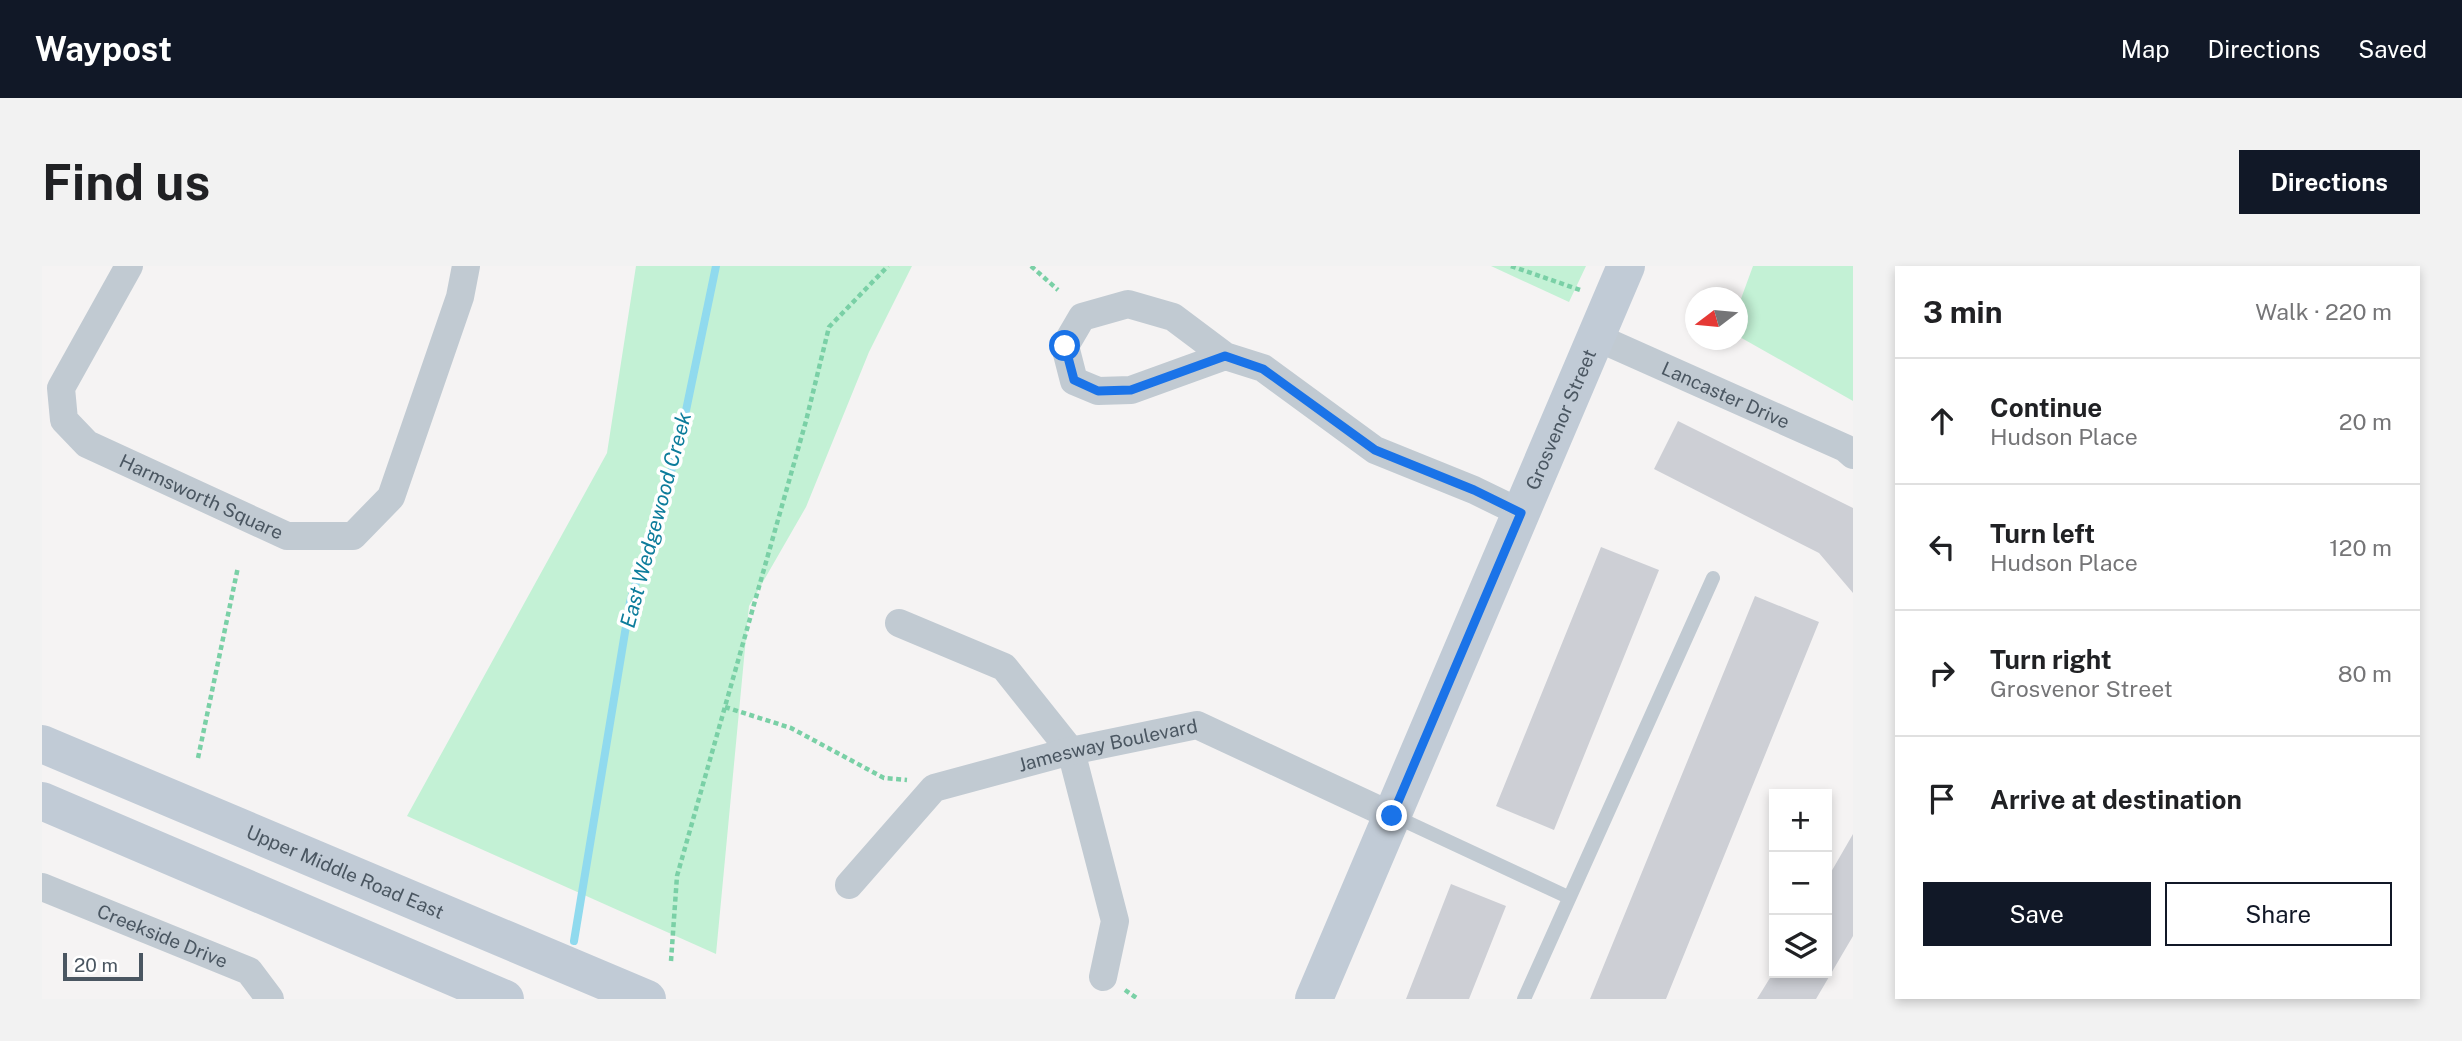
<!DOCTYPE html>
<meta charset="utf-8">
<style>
body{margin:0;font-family:"Public Sans",sans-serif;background:#f2f2f2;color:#202124}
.controls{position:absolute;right:21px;bottom:21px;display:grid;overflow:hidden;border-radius:0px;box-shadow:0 4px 10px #0003}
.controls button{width:63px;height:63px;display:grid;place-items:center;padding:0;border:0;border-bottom:2px solid #e0e0e0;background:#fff;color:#202124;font:35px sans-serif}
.compass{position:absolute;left:1643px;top:21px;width:63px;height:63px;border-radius:50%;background:#fff;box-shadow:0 4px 10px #0003;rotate:254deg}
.scale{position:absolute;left:21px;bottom:18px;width:80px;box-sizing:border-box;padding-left:7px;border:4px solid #4a5661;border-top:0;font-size:19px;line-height:24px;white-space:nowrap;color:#4a5661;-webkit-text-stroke:5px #fff;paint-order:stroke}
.stop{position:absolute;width:21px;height:21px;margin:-16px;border:5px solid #1a73e8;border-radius:50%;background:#fff}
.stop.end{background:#1a73e8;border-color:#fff;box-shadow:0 2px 7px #0008}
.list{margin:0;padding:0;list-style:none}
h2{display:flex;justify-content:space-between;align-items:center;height:91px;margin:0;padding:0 28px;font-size:30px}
h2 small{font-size:23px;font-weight:400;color:#757577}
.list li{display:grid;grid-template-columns:46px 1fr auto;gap:21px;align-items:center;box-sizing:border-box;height:126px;padding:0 28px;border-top:2px solid #e0e0e0}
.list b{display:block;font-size:26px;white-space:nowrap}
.list p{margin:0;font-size:23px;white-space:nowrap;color:#757577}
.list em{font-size:23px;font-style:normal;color:#757577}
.actions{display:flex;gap:14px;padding:21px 28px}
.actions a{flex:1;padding:16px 0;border:2px solid #111827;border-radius:0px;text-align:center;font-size:24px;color:#111827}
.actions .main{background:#111827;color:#fff}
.icon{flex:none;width:38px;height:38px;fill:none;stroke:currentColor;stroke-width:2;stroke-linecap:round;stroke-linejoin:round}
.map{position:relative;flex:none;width:1811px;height:733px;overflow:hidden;border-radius:0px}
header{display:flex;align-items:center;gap:42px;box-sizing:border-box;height:98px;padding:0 35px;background:#111827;color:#fff}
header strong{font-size:33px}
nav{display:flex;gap:38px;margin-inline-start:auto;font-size:24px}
.intro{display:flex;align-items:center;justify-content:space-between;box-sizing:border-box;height:168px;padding:0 42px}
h1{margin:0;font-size:49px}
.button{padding:18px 32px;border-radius:0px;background:#111827;color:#fff;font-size:24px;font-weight:700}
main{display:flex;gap:42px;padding:0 42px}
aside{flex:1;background:#fff;border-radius:0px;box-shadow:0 4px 10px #0003}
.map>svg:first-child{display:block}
.green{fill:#c3f1d5}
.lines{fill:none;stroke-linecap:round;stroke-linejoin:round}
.stream{stroke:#90daee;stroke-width:8}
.building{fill:#cdcfd5}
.path{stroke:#7ad0a6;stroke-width:4.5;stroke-dasharray:5 3.5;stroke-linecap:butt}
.lane{stroke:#c1cad2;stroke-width:14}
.street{stroke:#c1cad2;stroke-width:28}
.secondary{stroke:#c1cbd6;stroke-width:38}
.route{stroke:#1a73e8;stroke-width:9}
.labels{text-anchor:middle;stroke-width:7;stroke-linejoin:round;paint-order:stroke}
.street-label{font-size:19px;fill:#4a5661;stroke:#fff}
.water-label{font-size:21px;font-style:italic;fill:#0c7c9b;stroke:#fff}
</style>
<header>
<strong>Waypost</strong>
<nav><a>Map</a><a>Directions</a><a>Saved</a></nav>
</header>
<div class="intro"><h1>Find us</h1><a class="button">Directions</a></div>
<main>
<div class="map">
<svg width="1811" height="733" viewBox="0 0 1811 733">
<rect width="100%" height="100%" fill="#f5f3f3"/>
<!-- green -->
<path class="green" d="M594,0H870L827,86L764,241L707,340L674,688L365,550L565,187Z
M1449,0H1544L1527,36Z
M1711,0H1811V135L1696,70V41Z"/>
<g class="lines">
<!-- stream -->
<path class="stream" d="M532,675L588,336L636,183L674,0"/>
</g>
<!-- building -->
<path class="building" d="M1636,155L1811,242V327L1777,287L1612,203Z
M1559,281L1617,304L1512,564L1454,540Z
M1713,330L1777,356L1624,733H1548Z
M1811,568V670L1774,733H1715L1731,707H1785V613Z
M1409,618L1464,640L1427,733H1364Z"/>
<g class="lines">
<!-- path -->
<path class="path" d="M989,0L1016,24
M1469,0L1541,25
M683,441L749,462L842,512L865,514
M156,492L196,301
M629,695L635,610L764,155L787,61L846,0
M1083,724L1096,733"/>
<!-- lane -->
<path class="lane" d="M1352,550L1526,631
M1482,733L1671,312"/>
<!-- street -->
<g class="street">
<path id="s1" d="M87,0L19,122L22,154L45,178L245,270H311L349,231L418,31L424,0"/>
<path id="s2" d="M1554,71L1803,182L1811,189"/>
<path d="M1183,90L1089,124L1056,125L1032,115L1023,80L1040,51L1086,38L1131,51L1183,90L1221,102L1333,184L1432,224L1479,247"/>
<path d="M857,357L962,401L1029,485L1073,655L1061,711"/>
<path id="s3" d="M807,619L892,522L1029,485L1155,459L1350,550"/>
<path id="s4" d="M0,621L207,705L228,733"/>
</g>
<!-- secondary -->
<g class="secondary">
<path id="s5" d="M0,478L605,733"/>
<path d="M0,535L463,733"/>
<path id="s6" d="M1272,733L1584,0"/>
</g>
</g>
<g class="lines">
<!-- route -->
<path class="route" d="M1023,80L1032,114L1056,125L1089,124L1183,90L1221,103L1333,184L1432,224L1479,247L1350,550"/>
</g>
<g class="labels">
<!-- street labels -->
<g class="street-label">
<text dy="7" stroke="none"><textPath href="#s2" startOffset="142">Lancaster Drive</textPath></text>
<text dy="7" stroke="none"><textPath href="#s6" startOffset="630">Grosvenor Street</textPath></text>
<text dy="7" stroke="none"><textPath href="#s1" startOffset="331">Harmsworth Square</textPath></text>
<text dy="7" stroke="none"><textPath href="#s3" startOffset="308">Jamesway Boulevard</textPath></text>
<text dy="7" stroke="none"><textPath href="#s5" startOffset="329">Upper Middle Road East</textPath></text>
<text dy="7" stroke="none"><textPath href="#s4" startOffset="130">Creekside Drive</textPath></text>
</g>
<!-- water labels -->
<g class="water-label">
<text transform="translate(614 254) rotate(-75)" y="7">East Wedgewood Creek</text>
</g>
</g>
</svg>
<div class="controls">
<button>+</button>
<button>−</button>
<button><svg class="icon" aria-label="layers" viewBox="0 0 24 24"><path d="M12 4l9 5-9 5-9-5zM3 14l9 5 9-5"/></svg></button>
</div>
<svg class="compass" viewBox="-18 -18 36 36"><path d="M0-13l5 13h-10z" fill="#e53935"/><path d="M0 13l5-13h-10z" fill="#757577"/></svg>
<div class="scale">20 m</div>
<div class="stop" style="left:1023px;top:80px"></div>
<div class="stop end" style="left:1350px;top:550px"></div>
</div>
<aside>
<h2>3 min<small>Walk · 220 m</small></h2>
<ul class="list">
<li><svg class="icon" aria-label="ahead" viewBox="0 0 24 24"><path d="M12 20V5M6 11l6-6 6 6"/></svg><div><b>Continue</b><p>Hudson Place</p></div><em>20 m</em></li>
<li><svg class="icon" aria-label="left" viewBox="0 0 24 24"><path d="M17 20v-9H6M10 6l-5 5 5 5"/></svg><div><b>Turn left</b><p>Hudson Place</p></div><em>120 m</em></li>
<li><svg class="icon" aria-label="right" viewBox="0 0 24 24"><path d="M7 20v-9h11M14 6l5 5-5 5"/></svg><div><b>Turn right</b><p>Grosvenor Street</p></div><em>80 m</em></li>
<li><svg class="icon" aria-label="arrive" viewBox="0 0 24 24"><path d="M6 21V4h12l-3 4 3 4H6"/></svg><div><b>Arrive at destination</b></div></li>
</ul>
<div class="actions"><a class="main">Save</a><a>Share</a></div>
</aside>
</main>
